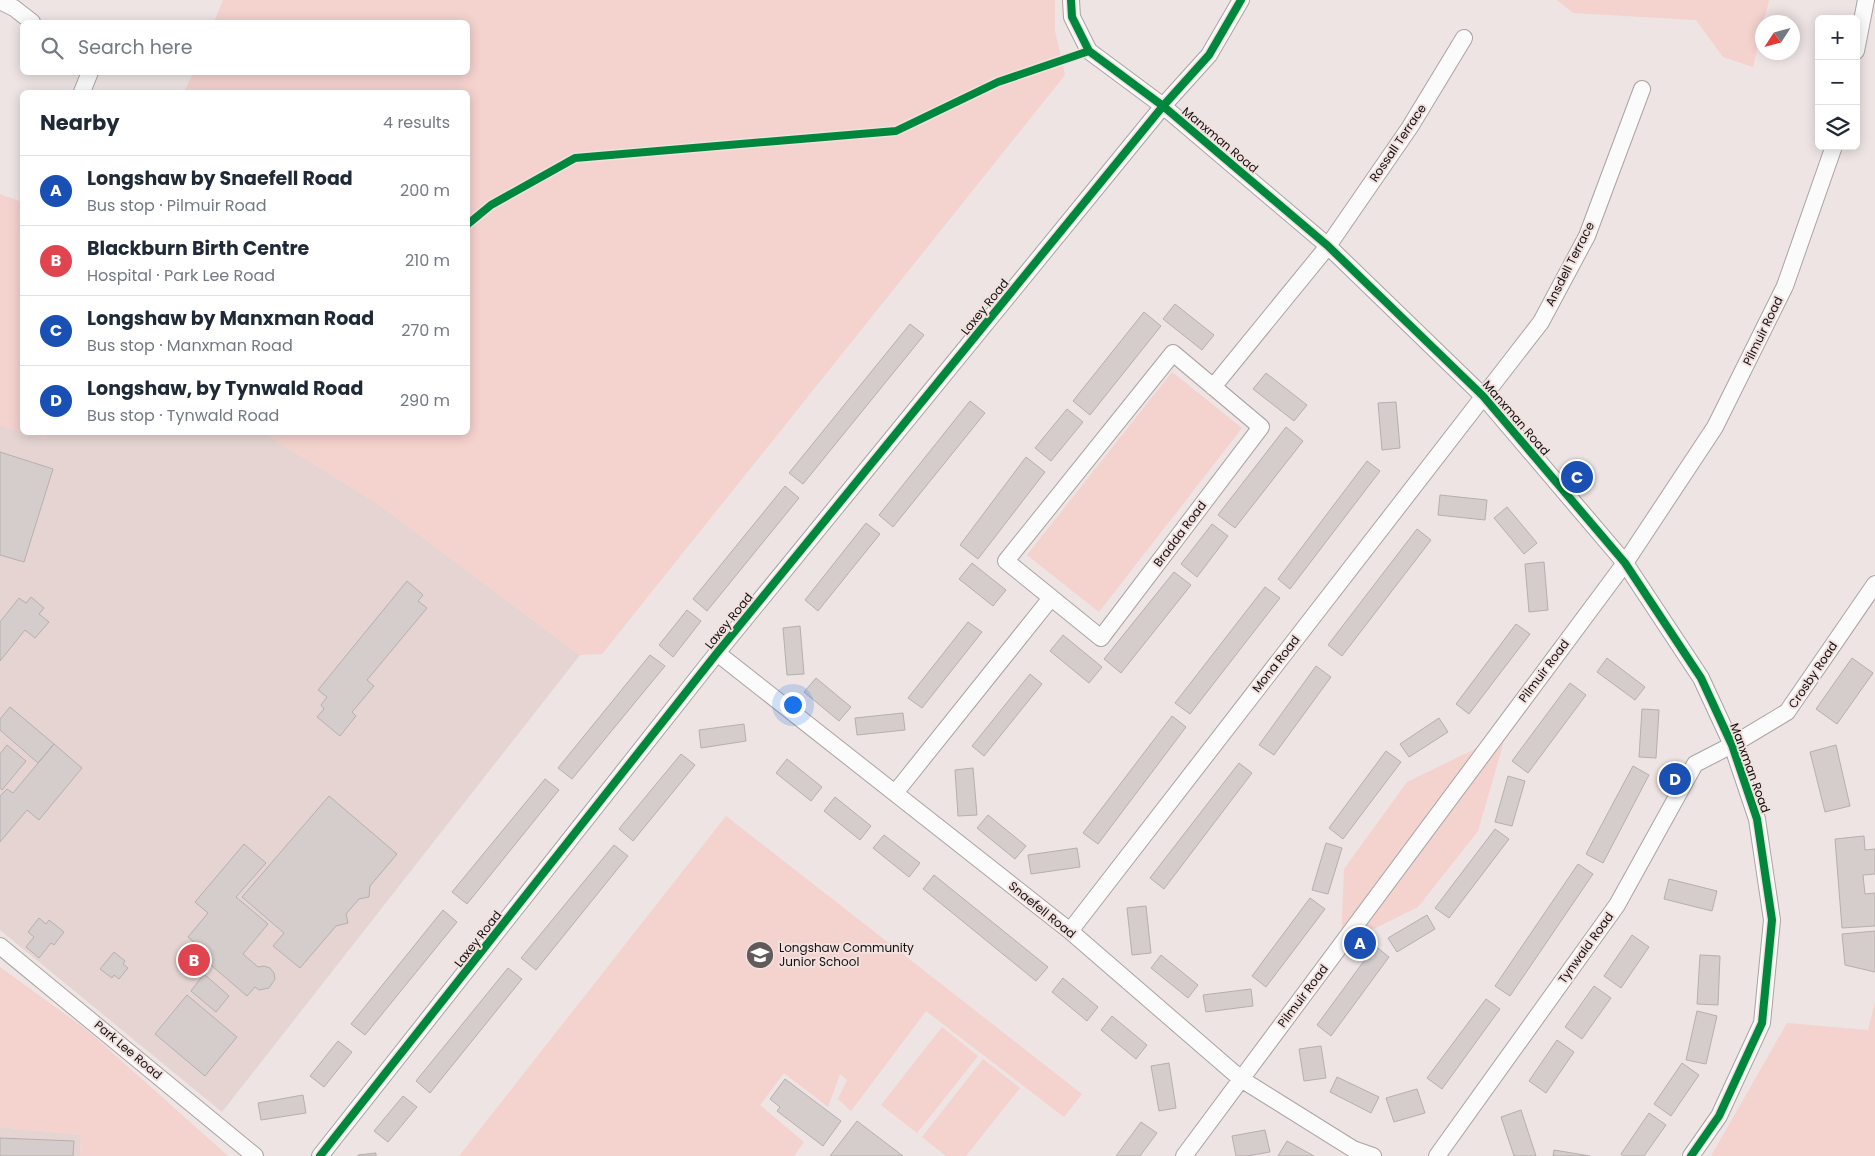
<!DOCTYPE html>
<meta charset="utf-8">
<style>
body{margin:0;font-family:Poppins,sans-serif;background:#f2f2f3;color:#1f2937}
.controls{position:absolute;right:15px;top:15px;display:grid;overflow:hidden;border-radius:8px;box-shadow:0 2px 12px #0003}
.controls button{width:45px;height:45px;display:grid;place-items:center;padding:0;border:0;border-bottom:1px solid #e0e1e3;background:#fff;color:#1f2937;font:25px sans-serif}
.compass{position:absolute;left:1755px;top:15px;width:45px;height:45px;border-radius:50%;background:#fff;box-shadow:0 2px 12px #0003;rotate:234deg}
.you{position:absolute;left:792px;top:704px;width:18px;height:18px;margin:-12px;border:4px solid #fff;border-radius:50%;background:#1a73e8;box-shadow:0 0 0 8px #1a73e833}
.badge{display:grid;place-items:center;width:32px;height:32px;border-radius:50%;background:#b45309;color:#fff;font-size:16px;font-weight:700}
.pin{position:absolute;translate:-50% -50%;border:2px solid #fff;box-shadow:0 1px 5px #0006}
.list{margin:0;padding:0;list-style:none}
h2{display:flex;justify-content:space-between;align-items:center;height:65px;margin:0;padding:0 20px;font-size:21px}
h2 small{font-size:16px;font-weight:400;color:#747a83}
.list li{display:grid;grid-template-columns:32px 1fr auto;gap:15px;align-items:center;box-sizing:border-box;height:70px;padding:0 20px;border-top:1px solid #e0e1e3}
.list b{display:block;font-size:19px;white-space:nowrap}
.list p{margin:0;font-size:16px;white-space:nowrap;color:#747a83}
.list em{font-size:16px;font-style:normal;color:#747a83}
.icon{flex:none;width:28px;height:28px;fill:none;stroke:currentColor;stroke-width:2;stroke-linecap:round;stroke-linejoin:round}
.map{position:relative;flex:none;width:1875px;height:1156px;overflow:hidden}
.search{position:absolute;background:#fff;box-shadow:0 2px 12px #0003;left:20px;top:20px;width:450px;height:55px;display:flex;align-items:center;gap:12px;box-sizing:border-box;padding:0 18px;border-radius:8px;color:#747a83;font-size:19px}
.panel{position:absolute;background:#fff;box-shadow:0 2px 12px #0003;left:20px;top:90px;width:450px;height:345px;border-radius:8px}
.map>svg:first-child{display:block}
.built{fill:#e5d4d2}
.green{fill:#f4d2ce}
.building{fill:#d4cdcc;stroke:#b6afaf}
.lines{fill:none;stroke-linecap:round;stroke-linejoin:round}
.street-casing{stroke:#aaa3a2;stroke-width:18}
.street{stroke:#fcfbfb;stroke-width:16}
.cycleway-casing{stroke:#f1e1df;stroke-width:11}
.cycleway{stroke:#00873e;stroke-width:8}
.labels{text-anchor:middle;stroke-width:4;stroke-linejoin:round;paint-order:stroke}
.street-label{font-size:12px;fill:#15100f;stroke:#f1e1df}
.poi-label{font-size:12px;fill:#15100f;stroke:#f1e1df;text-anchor:start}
</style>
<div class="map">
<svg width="1875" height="1156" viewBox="0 0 1875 1156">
<rect width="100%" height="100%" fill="#ede4e3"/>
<!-- built -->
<path class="built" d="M0,425L44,439L53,432L264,433L378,504L580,655L222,1112L0,930Z
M0,1127L81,1135L80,1156H0Z"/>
<!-- green -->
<path class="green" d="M223,0H1055V31L1065,75L602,654L580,655L378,504L264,433L468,432V92H184L193,73L468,72V22H214Z
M1557,0H1769L1753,67L1723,57L1696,20L1573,13Z
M0,194L22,202V432L0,425Z
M1172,372L1242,428L1099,612L1027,555Z
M23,432H53V433L44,439Z
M1506,734L1478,831L1418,907L1341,945L1344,869L1407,782Z
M726,816L1082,1094L1064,1117L926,1011L851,1111L838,1099L847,1080L840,1074L828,1107L784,1073L760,1105L804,1142L794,1156H459Z
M0,967L87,1030L228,1156H80L81,1135L0,1127Z
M1875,1002V1156H1711L1787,1023L1868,1030Z
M942,1027L978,1056L917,1133L881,1105Z
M983,1059L1020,1088L966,1156H946L922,1137Z"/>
<!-- building -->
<path class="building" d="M1175,304L1214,335L1202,350L1163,319Z
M1144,312L1161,326L1090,415L1073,401Z
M910,324L924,335L803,484L789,473Z
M1266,373L1307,405L1294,421L1253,389Z
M970,401L985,413L893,527L879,515Z
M1396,402L1400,448L1382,450L1378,403Z
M1067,409L1083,422L1051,461L1035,448Z
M1286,427L1303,441L1235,528L1218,515Z
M0,452L53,469L24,562L0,555Z
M1026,457L1045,472L978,559L960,545Z
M1367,461L1380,471L1290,589L1278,579Z
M785,486L799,498L707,611L693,599Z
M1440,495L1487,500L1485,520L1438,515Z
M1507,507L1537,543L1524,554L1494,518Z
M866,523L880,534L818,611L805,600Z
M1212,524L1228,536L1197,577L1181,564Z
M1417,529L1431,540L1342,656L1328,645Z
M1544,562L1548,610L1529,612L1525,564Z
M972,563L1006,590L993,606L959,579Z
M1174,572L1191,585L1121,673L1104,659Z
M407,581L423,595L418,601L427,608L367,680L374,686L352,712L356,716L340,736L317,717L324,709L321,705L327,697L318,690Z
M1265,587L1280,598L1190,714L1175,703Z
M31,597L44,608L39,614L49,622L35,638L25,630L0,661V622L19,598L26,603Z
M687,610L701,621L673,657L659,645Z
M968,622L982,632L922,708L908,698Z
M1516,624L1530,634L1469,714L1456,704Z
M800,626L804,674L787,675L783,628Z
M1063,635L1102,667L1089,683L1050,651Z
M650,655L665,666L572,779L558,768Z
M1607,658L1645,687L1635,700L1597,672Z
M1852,658L1873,673L1837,724L1816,709Z
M1316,666L1331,677L1274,755L1259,745Z
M1030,674L1042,684L984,756L972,746Z
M816,678L851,707L839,721L804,692Z
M1570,683L1586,695L1528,773L1512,761Z
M10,707L54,744L38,763L0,730V719Z
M1642,709L1659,710L1656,758L1639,757Z
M903,713L905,730L857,735L855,718Z
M1172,716L1186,727L1098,844L1083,833Z
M1439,718L1448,732L1409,757L1400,744Z
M744,724L746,741L701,748L699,730Z
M54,744L82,768L39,820L27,810L0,842V796L7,789L13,793Z
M7,745L26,761L2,790L0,788V754Z
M1836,745L1850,806L1825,812L1810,752Z
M1386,751L1401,762L1343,839L1329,828Z
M681,754L695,765L633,841L619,829Z
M787,759L822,787L811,801L776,773Z
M1239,763L1252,773L1164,889L1150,878Z
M1633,766L1649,775L1603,863L1586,854Z
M973,768L977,815L958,816L955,770Z
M1508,776L1525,781L1512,826L1495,822Z
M545,779L559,790L467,904L452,892Z
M329,796L397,854L370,886L369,897L359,899L346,914L348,923L336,926L300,968L273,946L284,933L242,897Z
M835,797L871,826L860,840L824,811Z
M988,815L1026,846L1015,859L977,828Z
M1495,829L1509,839L1449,918L1435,908Z
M884,835L920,863L909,877L873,848Z
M1864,836L1865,850L1875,849V874L1863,875L1865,894L1875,893V926L1842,928L1835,839Z
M1326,843L1342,848L1328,894L1312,890Z
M244,844L266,863L236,897L268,924L243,954L258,967L264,966L270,968L274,973L275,979L269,988L259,990L255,987L247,996L205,960L209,955L188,937L208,913L195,902Z
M614,845L628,856L536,970L521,958Z
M1077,848L1080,867L1031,874L1028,855Z
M1578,864L1593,874L1510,996L1495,986Z
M934,875L1048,967L1036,981L923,889Z
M1669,879L1717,891L1712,911L1664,899Z
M1310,898L1325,909L1266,987L1252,976Z
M1146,906L1151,953L1132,955L1127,908Z
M443,910L457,922L365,1035L351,1024Z
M1427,915L1435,929L1397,952L1388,938Z
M39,918L46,924L49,920L64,932L54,945L51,943L39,958L26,947L34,937L28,932Z
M1875,931V972L1845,965L1842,934Z
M1632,935L1649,947L1621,988L1604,976Z
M1375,946L1389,957L1331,1036L1317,1025Z
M114,952L125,961L123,964L128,968L119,979L114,975L112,978L100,969Z
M1161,955L1198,985L1188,998L1151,968Z
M1700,955L1720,956L1718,1005L1697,1004Z
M508,968L522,979L430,1093L416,1081Z
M204,974L229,996L216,1012L191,991Z
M1063,978L1098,1007L1087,1021L1052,992Z
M1594,986L1611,998L1582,1039L1565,1027Z
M1251,989L1253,1006L1206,1012L1203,995Z
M187,995L237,1037L205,1076L155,1034Z
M1486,999L1500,1009L1442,1089L1427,1078Z
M1697,1011L1717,1016L1706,1064L1686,1060Z
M1112,1016L1147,1045L1136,1059L1101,1030Z
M1557,1040L1574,1052L1546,1093L1529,1081Z
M338,1041L352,1052L324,1087L310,1076Z
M1321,1046L1326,1078L1304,1081L1299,1049Z
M1169,1063L1176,1108L1159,1111L1151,1066Z
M1682,1063L1699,1075L1671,1116L1654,1104Z
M1337,1077L1379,1097L1371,1113L1330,1092Z
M785,1079L841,1121L823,1146L777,1111L780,1107L770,1099Z
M1417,1089L1425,1113L1394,1122L1386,1098Z
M303,1095L306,1113L261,1120L258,1103Z
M403,1096L417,1107L388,1142L374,1131Z
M1521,1110L1536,1156H1514L1501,1117Z
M1649,1113L1666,1125L1644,1156H1624L1621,1154Z
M857,1121L903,1156H830Z
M1141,1122L1157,1133L1140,1156H1116Z
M1265,1130L1270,1152L1247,1156H1236L1232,1136Z
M0,1138L74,1141L73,1156H0Z
M1287,1141L1314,1156H1278Z
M1554,1150L1590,1156H1553Z
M376,1153V1156H358V1155Z"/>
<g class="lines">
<defs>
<path id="street" d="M1071,0L1072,17L1089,51L1163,106L1328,246L1483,396L1625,563L1701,678L1732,745L1757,819L1772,920L1762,1023L1719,1116L1691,1156
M0,1L14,8L32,22
M1856,51L1866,0
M82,92L90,72
M1173,353L1261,427L1101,638L1006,561Z
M1213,387L1328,246L1410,127L1464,38
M717,653L1070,931L1241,1079L1353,1149L1373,1156
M895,793L1051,598
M1070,931L1541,322L1587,236L1642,89
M0,946L255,1156
M320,1156L717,653L1163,106L1209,55L1241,0
M1184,1156L1625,563L1715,427L1785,286L1834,146
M1437,1156L1617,905L1695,764L1732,745L1787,712L1875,584"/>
</defs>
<!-- street casing -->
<use href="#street" class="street-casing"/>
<!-- street -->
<use href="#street" class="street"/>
<defs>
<path id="cycleway" d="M1071,0L1072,17L1089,51L1163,106L1328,246L1483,396L1625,563L1701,678L1732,745L1757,819L1772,920L1762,1023L1719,1116L1691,1156
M468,224L491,205L575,158L896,131L998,82L1089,51
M320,1156L717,653L1163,106L1209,55L1241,0"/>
</defs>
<!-- cycleway casing -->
<use href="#cycleway" class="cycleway-casing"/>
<!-- cycleway -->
<use href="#cycleway" class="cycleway"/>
</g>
<!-- icons -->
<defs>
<symbol id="school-disc" viewBox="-11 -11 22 22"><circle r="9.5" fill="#615a59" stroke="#f1e1df"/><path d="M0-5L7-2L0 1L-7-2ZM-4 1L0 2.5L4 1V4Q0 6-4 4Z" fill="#fff"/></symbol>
</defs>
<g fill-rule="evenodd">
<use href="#school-disc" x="744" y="939" width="32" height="32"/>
</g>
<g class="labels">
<!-- street labels -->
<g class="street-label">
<text transform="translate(1220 140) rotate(40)" y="4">Manxman Road</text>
<text transform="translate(1398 143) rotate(-56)" y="4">Rossall Terrace</text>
<text transform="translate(1570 264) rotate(-63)" y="4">Ansdell Terrace</text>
<text transform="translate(985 307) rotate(-51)" y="4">Laxey Road</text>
<text transform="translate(1763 331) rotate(-64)" y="4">Pilmuir Road</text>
<text transform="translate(1516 418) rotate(49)" y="4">Manxman Road</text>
<text transform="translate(1180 534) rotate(-53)" y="4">Bradda Road</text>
<text transform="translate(729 621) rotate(-51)" y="4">Laxey Road</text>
<text transform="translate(1276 664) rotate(-52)" y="4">Mona Road</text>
<text transform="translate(1544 671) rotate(-53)" y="4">Pilmuir Road</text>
<text transform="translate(1813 675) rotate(-56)" y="4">Crosby Road</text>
<text transform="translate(1750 768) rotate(70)" y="4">Manxman Road</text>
<text transform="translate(1042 910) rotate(39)" y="4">Snaefell Road</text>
<text transform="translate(478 939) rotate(-52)" y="4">Laxey Road</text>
<text transform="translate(1586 948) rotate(-54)" y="4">Tynwald Road</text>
<text transform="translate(1303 996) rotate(-53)" y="4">Pilmuir Road</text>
<text transform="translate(128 1050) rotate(40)" y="4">Park Lee Road</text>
</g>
<!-- poi labels -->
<g class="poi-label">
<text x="779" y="952">Longshaw Community<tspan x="779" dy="14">Junior School</tspan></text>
</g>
</g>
</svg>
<div class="controls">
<button>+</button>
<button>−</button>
<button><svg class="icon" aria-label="layers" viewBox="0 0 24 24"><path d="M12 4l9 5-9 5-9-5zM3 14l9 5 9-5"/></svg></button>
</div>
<svg class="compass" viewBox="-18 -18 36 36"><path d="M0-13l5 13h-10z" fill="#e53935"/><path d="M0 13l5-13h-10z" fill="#747a83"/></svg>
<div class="you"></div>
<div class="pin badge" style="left:1360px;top:943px;background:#1a4fb4">A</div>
<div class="pin badge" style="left:194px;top:960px;background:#e0444e">B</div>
<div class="pin badge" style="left:1577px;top:477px;background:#1a4fb4">C</div>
<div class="pin badge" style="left:1675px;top:779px;background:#1a4fb4">D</div>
<div class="search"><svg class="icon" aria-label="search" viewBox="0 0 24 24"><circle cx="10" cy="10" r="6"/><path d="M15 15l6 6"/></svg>Search here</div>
<section class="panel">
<h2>Nearby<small>4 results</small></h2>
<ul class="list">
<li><span class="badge" style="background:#1a4fb4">A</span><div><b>Longshaw by Snaefell Road</b><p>Bus stop · Pilmuir Road</p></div><em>200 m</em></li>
<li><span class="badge" style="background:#e0444e">B</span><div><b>Blackburn Birth Centre</b><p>Hospital · Park Lee Road</p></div><em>210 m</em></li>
<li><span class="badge" style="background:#1a4fb4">C</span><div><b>Longshaw by Manxman Road</b><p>Bus stop · Manxman Road</p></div><em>270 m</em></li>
<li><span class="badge" style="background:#1a4fb4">D</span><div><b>Longshaw, by Tynwald Road</b><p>Bus stop · Tynwald Road</p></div><em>290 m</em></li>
</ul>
</section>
</div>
